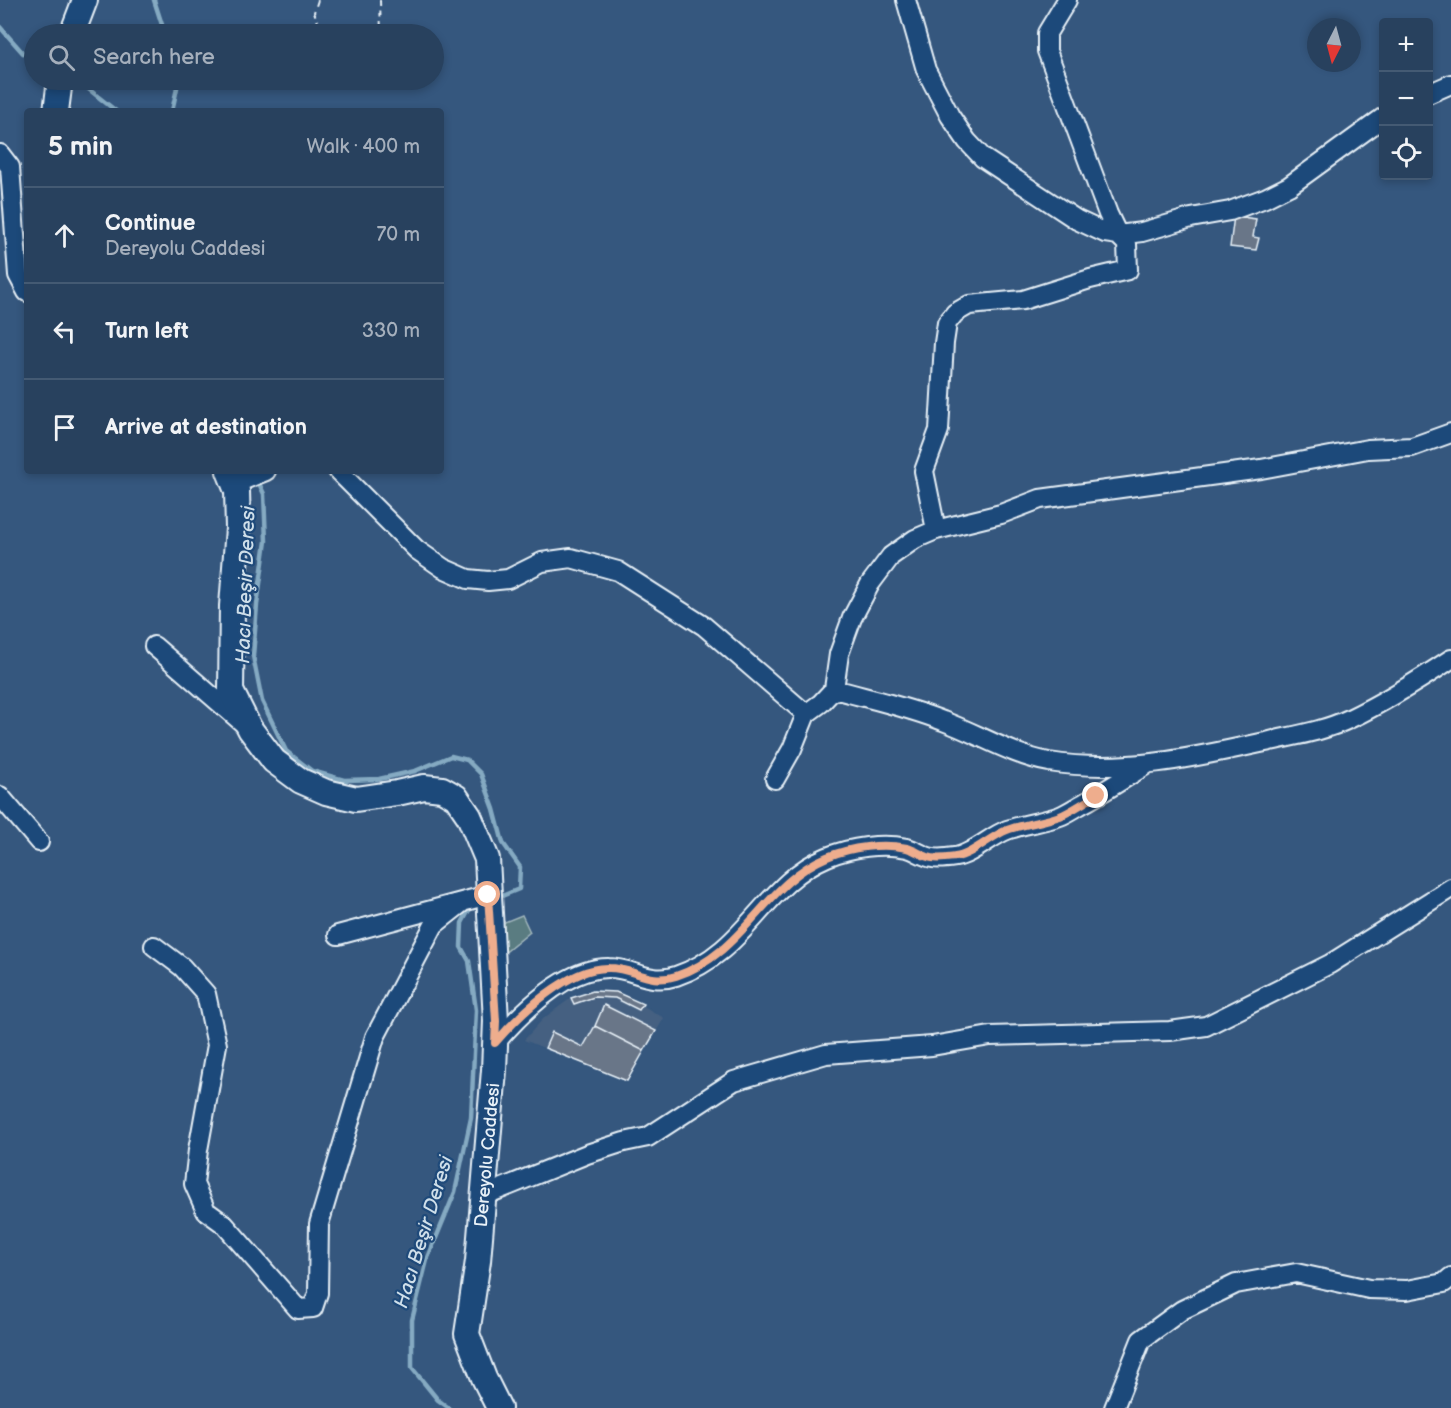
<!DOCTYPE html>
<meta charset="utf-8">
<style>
body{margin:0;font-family:"Balsamiq Sans",sans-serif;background:#304864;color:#f1f3f6}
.controls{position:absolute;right:18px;top:18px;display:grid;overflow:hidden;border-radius:6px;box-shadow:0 3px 9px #0003}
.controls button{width:54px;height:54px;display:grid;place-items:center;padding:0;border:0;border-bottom:2px solid #445a73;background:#28415e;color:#f1f3f6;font:30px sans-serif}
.compass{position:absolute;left:1307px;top:18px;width:54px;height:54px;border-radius:50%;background:#28415e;box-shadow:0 3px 9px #0003;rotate:186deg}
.stop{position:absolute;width:18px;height:18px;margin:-14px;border:4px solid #eead8d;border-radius:50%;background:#fff}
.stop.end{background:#eead8d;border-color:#fff;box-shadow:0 2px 6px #0008}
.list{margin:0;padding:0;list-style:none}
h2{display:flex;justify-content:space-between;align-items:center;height:78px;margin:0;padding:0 24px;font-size:26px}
h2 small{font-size:20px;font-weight:400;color:#a5afbc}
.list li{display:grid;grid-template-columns:39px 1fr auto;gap:18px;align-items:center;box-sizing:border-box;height:96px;padding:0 24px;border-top:2px solid #445a73}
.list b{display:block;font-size:22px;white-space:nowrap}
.list p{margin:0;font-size:20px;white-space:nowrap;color:#a5afbc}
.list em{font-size:20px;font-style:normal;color:#a5afbc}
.icon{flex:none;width:33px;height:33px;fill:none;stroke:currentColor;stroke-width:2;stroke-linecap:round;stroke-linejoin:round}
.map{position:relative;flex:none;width:1451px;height:1408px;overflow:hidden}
.search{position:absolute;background:#28415e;box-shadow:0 3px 9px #0003;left:24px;top:24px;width:420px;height:66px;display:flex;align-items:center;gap:15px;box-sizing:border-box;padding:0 21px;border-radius:33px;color:#a5afbc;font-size:22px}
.panel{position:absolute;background:#28415e;box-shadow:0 3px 9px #0003;left:24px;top:108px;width:420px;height:366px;border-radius:6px}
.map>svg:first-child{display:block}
.built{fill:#456081}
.green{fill:#5a7c81;stroke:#a1b6bc;stroke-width:1.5}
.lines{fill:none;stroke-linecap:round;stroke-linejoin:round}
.stream{stroke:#85aac2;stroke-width:4.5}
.building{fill:#697688;stroke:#e8f1f8;stroke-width:1.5}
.minor-casing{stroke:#e8f1f8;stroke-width:22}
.major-casing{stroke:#e8f1f8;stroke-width:28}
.path{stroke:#e8f1f8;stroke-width:2;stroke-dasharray:6 4.5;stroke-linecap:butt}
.minor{stroke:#1f4a7a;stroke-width:18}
.major{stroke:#1f4a7a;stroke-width:24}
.route{stroke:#eead8d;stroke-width:8}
.labels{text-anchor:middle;stroke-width:4.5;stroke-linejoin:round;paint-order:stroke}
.street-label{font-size:18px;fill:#e8f1f8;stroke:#1f4a7a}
.water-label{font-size:20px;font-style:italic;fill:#cfdfea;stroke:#1f4a7a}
</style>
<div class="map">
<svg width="1451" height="1408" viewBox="0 0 1451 1408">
<rect width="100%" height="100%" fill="#35577e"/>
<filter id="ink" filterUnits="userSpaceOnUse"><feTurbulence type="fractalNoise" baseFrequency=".0167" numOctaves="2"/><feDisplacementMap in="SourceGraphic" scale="12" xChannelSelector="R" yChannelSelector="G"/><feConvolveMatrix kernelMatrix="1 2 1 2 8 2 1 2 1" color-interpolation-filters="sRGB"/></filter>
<g filter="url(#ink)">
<!-- built -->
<path class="built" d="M593,991L616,992L626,996L664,1018L627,1081L524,1040L544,1018L571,998Z"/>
<!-- green -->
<path class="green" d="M522,915L530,932L497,959L495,926Z"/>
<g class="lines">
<!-- stream -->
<path class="stream" d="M154,0L165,34
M0,27L23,53L34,61
M86,87L116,111
M172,111L177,88L175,80
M257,479L264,494L266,541L257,605L253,656L262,701L286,751L312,771L344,780L379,779L415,771L451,756L467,760L481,774L494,809L503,843L520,867L519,889L497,898
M449,1408L438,1400L412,1368V1320L427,1260L455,1192L471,1118L476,1010L469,961L461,947L462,923L469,910L478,906"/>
</g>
<!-- building -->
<path class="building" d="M1234,216L1256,219L1253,237L1259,238L1256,250L1230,247Z
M593,991L616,992L643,1004L639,1010L615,998L594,997L574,1004L571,998Z
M604,1005L656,1031L644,1051L595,1026Z
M595,1026L644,1051L627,1081L545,1048L552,1032L583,1047Z"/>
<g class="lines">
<defs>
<path id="minor" d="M906,0L926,70L950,116L967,141L983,158L1077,220L1105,233L1118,235L1142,232L1191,218L1230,211L1265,198L1289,186L1384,117
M1428,94L1451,84
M0,154L10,167L18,275L27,292
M338,471L417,550L443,568L468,579L488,581L508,579L542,562L571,558L618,571L704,626L806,714
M234,484L266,471
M936,530L1001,514L1040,499L1261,469L1368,449L1412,447L1451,433
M154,646L244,724
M834,689C870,699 908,707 943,721C979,734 1011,755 1049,762C1124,774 1197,757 1270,741C1297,735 1324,731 1349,719C1385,702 1418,681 1451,659
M775,779L792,749L806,714L821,703L834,689L839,654L852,618L870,584L891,556L915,539L936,530L924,471L939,430L944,343L947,323L955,313L969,305L1023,300L1090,279L1128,270L1127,244L1118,235L1108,214L1047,51V33L1067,0
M0,796L39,842
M338,935L488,895
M154,946L182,967L206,994L217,1045L198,1150L194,1184L206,1211L224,1224L298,1309L313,1308L318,1293L319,1224L375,1037L434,925L463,902
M495,1043C521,1013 566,967 609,968C634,968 649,985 676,976C746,953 764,883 827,857C851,847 882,843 907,848C916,850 924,857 933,858C939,859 948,858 955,857C971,855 991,836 1007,830C1024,824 1043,822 1060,816C1068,813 1076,807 1084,803C1105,791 1125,778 1146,765
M483,1196L587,1154L624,1142L648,1137L734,1081L826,1054L932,1046L990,1036L1170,1031L1206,1026L1330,964L1451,888
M1114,1408L1141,1340L1182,1310L1236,1284L1296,1273L1369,1289L1407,1290L1444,1283L1451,1277"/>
<path id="major" d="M72,34L85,0
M56,111L60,80
M229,471L237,491L238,528L232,606L231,691L250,729L274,761L301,781L326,792L356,799L397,793L424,787L442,789L456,797L469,816L487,859L496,1021L494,1070L478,1261L467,1334L484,1378L499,1408"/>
</defs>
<!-- minor casing -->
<use href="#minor" class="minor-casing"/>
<!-- major casing -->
<use href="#major" class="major-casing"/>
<!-- path -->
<path class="path" d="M318,0L314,12L320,27L333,34
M380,0L381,34"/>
<!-- minor -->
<use href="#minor" class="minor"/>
<!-- major -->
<use href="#major" class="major"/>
</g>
</g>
<g class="lines" filter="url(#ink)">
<!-- route -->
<path class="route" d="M488,895L496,1021L495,1043C520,1014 568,967 609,968C634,968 649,985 676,976C745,953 764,883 827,857C851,847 882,843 907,848C915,850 921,855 928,857C936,860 947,858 955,857C972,855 991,836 1007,830C1024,824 1043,822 1060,816C1072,811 1084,802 1096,796"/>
</g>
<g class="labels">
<!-- street labels -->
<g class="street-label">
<text transform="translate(487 1155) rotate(-85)" y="6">Dereyolu Caddesi</text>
</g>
<!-- water labels -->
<g class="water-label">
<text transform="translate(245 585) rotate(-88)" y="7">Hacı Beşir Deresi</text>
<text transform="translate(423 1232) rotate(-73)" y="7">Hacı Beşir Deresi</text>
</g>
</g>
</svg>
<div class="controls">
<button>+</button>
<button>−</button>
<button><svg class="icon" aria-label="locate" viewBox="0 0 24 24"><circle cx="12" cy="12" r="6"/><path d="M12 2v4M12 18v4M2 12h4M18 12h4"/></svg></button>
</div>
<svg class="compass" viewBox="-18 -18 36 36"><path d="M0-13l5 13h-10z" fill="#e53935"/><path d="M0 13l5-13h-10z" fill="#a5afbc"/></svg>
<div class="stop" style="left:488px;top:895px"></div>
<div class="stop end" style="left:1096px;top:796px"></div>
<div class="search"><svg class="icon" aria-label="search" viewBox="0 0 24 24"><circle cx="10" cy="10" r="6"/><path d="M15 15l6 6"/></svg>Search here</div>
<section class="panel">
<h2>5 min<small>Walk · 400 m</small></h2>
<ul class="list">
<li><svg class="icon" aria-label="ahead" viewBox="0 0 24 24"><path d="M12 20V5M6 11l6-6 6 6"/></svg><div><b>Continue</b><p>Dereyolu Caddesi</p></div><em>70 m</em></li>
<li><svg class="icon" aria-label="left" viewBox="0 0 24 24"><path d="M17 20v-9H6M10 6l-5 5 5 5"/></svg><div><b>Turn left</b></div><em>330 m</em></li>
<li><svg class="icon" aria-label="arrive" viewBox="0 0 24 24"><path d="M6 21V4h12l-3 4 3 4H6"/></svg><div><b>Arrive at destination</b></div></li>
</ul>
</section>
</div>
